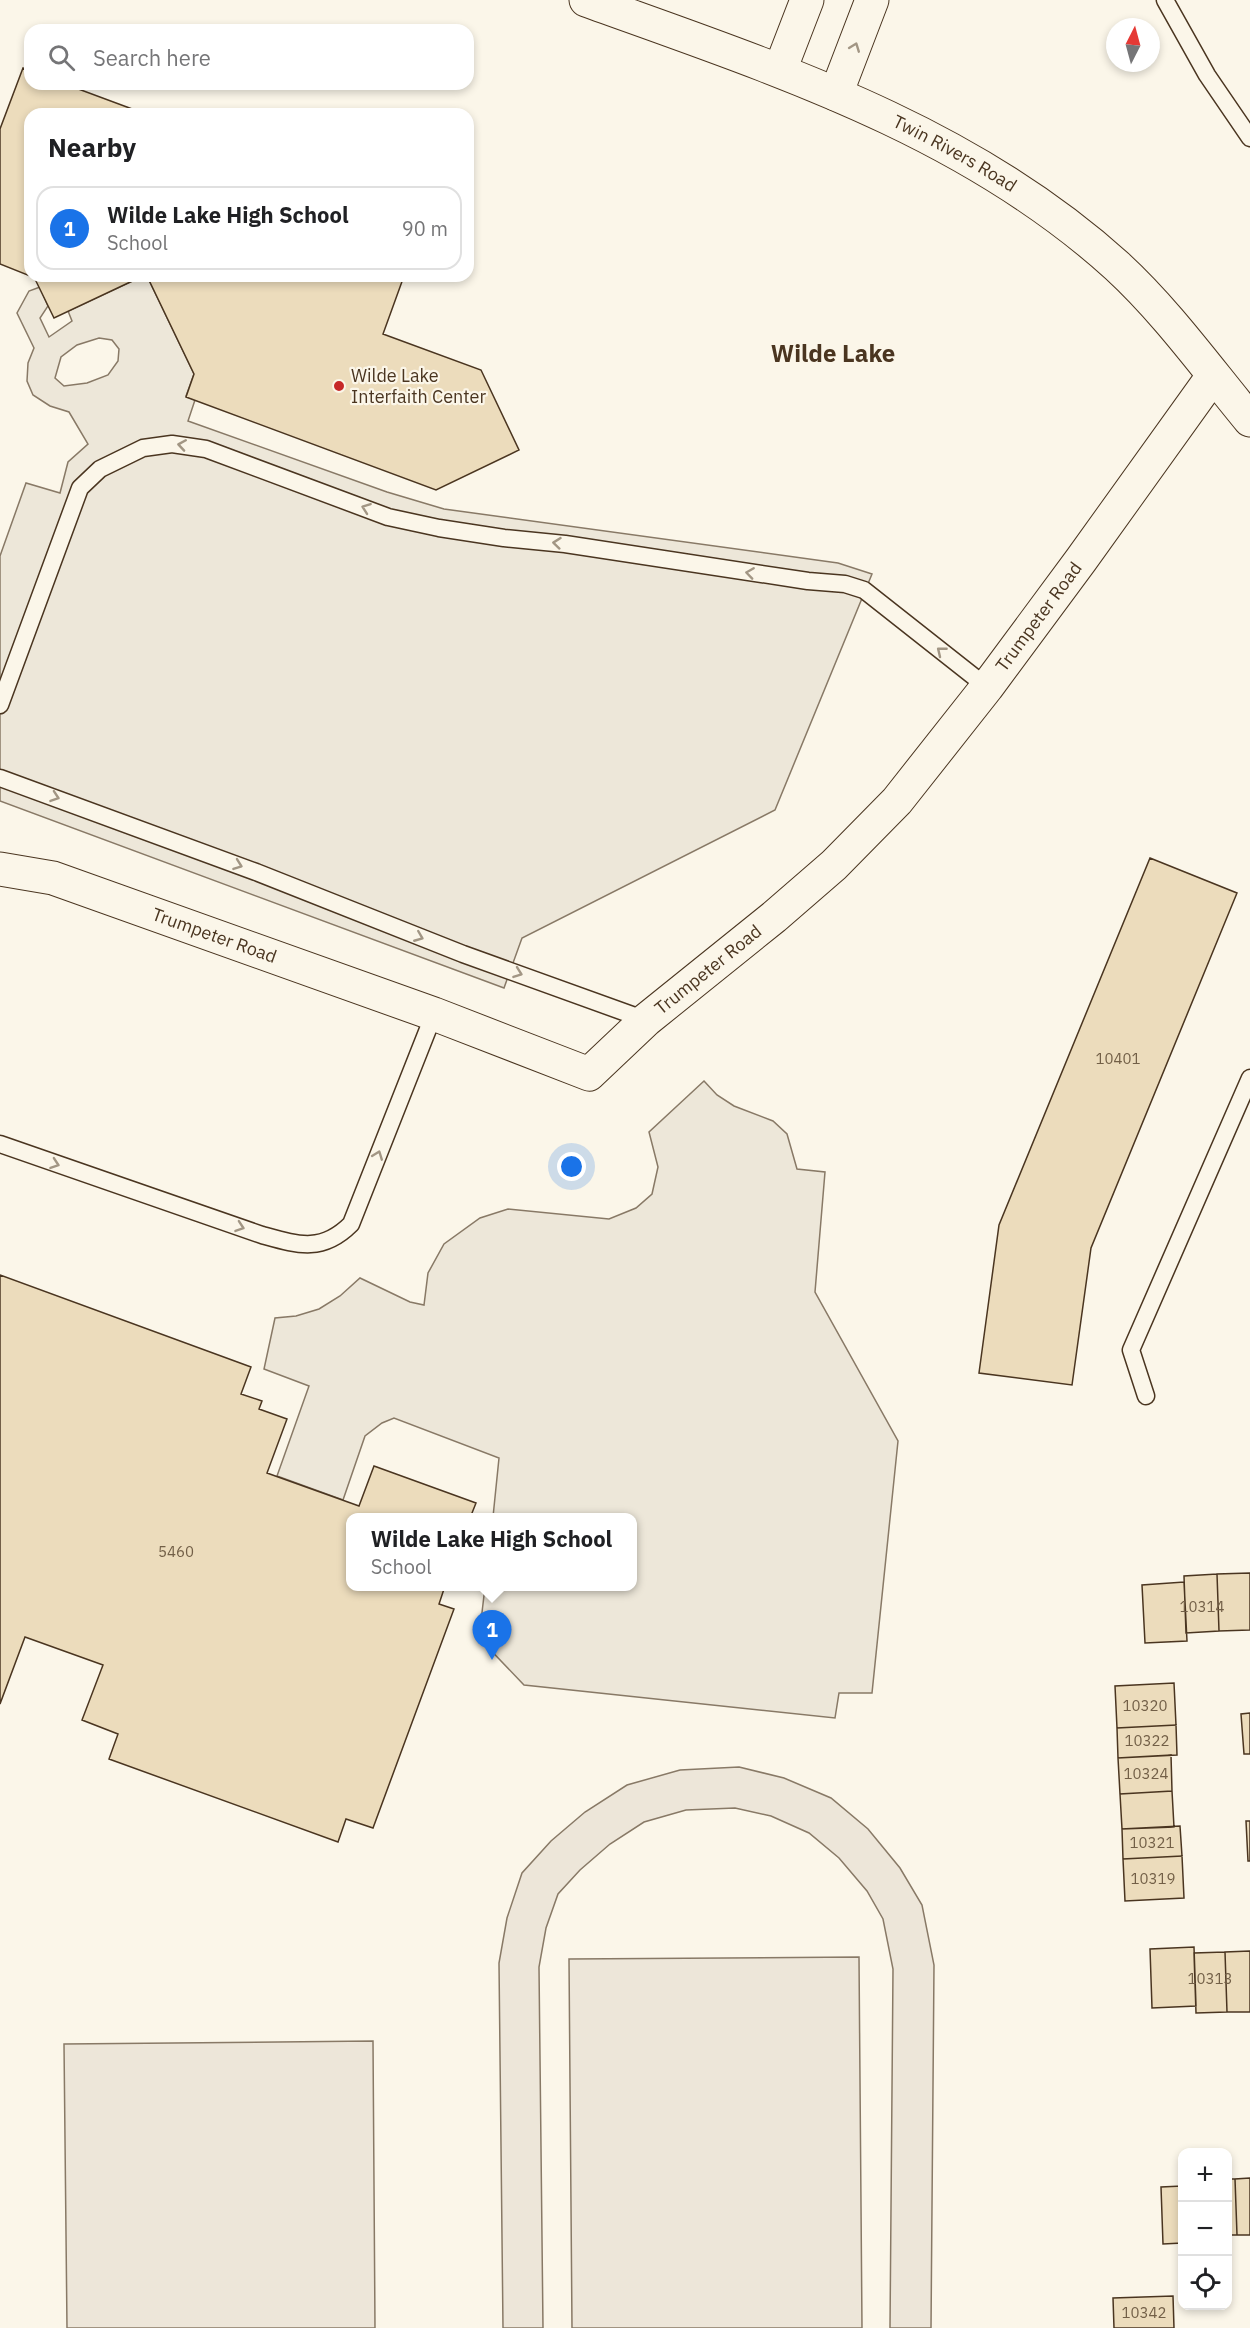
<!DOCTYPE html>
<meta charset="utf-8">
<style>
body{margin:0;font-family:"IBM Plex Sans",sans-serif;background:#f2f2f2;color:#202124}
.controls{position:absolute;right:18px;bottom:18px;display:grid;overflow:hidden;border-radius:12px;box-shadow:0 3px 9px #0003}
.controls button{width:54px;height:54px;display:grid;place-items:center;padding:0;border:0;border-bottom:2px solid #e0e0e0;background:#fff;color:#202124;font:30px sans-serif}
.compass{position:absolute;left:1106px;top:18px;width:54px;height:54px;border-radius:50%;background:#fff;box-shadow:0 3px 9px #0003;rotate:6deg}
.you{position:absolute;left:572px;top:1167px;width:21px;height:21px;margin:-15px;border:4px solid #fff;border-radius:50%;background:#1a73e8;box-shadow:0 0 0 9px #1a73e833}
.badge{display:grid;place-items:center;width:39px;height:39px;border-radius:50%;background:#1a73e8;color:#fff;font-size:20px;font-weight:700}
.pin{position:absolute;translate:-50% -50px;filter:drop-shadow(0 2px 3px #0008)}
.pin::after{content:'';position:absolute;top:32px;width:21px;height:18px;background:inherit;clip-path:polygon(0 0,100% 0,50% 100%)}
.popup{position:absolute;left:346px;top:1513px;width:291px;height:78px;box-sizing:border-box;display:grid;place-content:center;border-radius:12px;background:#fff;filter:drop-shadow(0 2px 4px #0005);font-size:20px;white-space:nowrap;color:#757577}
.popup b{font-size:22px;color:#202124}
.popup::after{content:'';position:absolute;left:50%;top:100%;margin-left:-12px;border:12px solid transparent;border-top-color:#fff}
.list{margin:0;padding:0;list-style:none}
h2{display:flex;justify-content:space-between;align-items:center;height:78px;margin:0;padding:0 24px;font-size:26px}
h2 small{font-size:20px;font-weight:400;color:#757577}
.list li{display:grid;grid-template-columns:39px 1fr auto;gap:18px;align-items:center;box-sizing:border-box;height:84px;margin:0 12px 12px;padding:0 12px;border:2px solid #e0e0e0;border-radius:18px}
.list b{display:block;font-size:22px;white-space:nowrap}
.list p{margin:0;font-size:20px;white-space:nowrap;color:#757577}
.list em{font-size:20px;font-style:normal;color:#757577}
.icon{flex:none;width:33px;height:33px;fill:none;stroke:currentColor;stroke-width:2;stroke-linecap:round;stroke-linejoin:round}
.map{position:relative;flex:none;width:1250px;height:2328px;overflow:hidden}
.search{position:absolute;background:#fff;box-shadow:0 3px 9px #0003;left:24px;top:24px;width:450px;height:66px;display:flex;align-items:center;gap:15px;box-sizing:border-box;padding:0 21px;border-radius:18px;color:#757577;font-size:22px}
.panel{position:absolute;background:#fff;box-shadow:0 3px 9px #0003;left:24px;top:108px;width:450px;height:174px;border-radius:18px}
.map>svg:first-child{display:block}
.green{fill:#ede6d9;stroke:#887966;stroke-width:1.5}
.parking{fill:#ede7d9;stroke:#887966;stroke-width:1.5;fill-rule:evenodd}
.building{fill:#ecdcbc;stroke:#4a3520;stroke-width:1.5}
.lines{fill:none;stroke-linecap:round;stroke-linejoin:round}
.service-casing{stroke:#4a3520;stroke-width:19}
.minor-casing{stroke:#4a3520;stroke-width:35}
.tertiary-casing{stroke:#4a3520;stroke-width:35}
.service{stroke:#fbf6e9;stroke-width:16}
.minor{stroke:#fbf6e9;stroke-width:33}
.tertiary{stroke:#fbf6e9;stroke-width:33}
.oneway{stroke:#a29684}
.poi-dot{fill:#c62828;stroke:#fbf6e9;stroke-width:2}
.labels{text-anchor:middle;stroke-width:4.5;stroke-linejoin:round;paint-order:stroke}
.number-label{font-size:15px;fill:#725f47}
.street-label{font-size:18px;fill:#4a3520;stroke:#fbf6e9}
.poi-label{font-size:18px;fill:#4a3520;stroke:#fbf6e9;text-anchor:start}
.district-label{font-size:24px;font-weight:bold;fill:#4a3520;stroke:#fbf6e9}
</style>
<div class="map">
<svg width="1250" height="2328" viewBox="0 0 1250 2328">
<rect width="100%" height="100%" fill="#fbf6e9"/>
<!-- green -->
<path class="green" d="M739,1767L784,1778L831,1798L868,1829L900,1868L922,1905L934,1965L931,2328H890L893,1969L883,1919L867,1891L839,1858L809,1833L771,1816L735,1808L686,1810L644,1822L610,1844L580,1870L558,1894L546,1928L539,1967L543,2328H503L499,1963L507,1918L522,1873L551,1841L585,1812L627,1785L680,1770Z
M859,1957L862,2328H572L569,1959Z
M373,2041L375,2328H67L64,2044Z"/>
<!-- parking -->
<path class="parking" d="M143,276H147L194,374L186,396L195,400L188,421L387,492L444,509L838,563L872,574L775,810L522,938L504,988L0,801V556L26,483L60,493L68,462L88,444L69,412L50,406L33,395L27,381L28,363L34,348L17,313L29,291L40,287L48,306L40,318L49,337L72,321L68,311ZM99,338L112,340L119,349L118,361L108,375L87,383L64,386L55,378L61,357L77,345Z
M704,1081L717,1095L734,1106L773,1121L787,1134L797,1169L825,1172L815,1292L898,1441L872,1693H839L835,1718L524,1685L479,1638L485,1587L633,1586V1518L493,1517L499,1458L394,1418L382,1423L365,1436L343,1500L277,1476L309,1386L264,1369L275,1318L296,1316L319,1309L340,1296L360,1278L410,1302L424,1305L428,1273L444,1244L480,1218L508,1209L609,1219L636,1208L652,1194L658,1167L649,1132Z"/>
<!-- building -->
<path class="building" d="M23,68L30,71V84H65L143,113L30,114V276L0,264V129Z
M31,276H143L54,318L34,277Z
M147,276H404L383,334L481,370L519,450L436,490L186,397L194,374Z
M1150,858L1237,893L1091,1248L1072,1385L979,1373L999,1225Z
M0,1275L251,1367L241,1394L262,1401L259,1409L287,1419L267,1473L359,1506L374,1466L476,1503L470,1518H351V1586H445L439,1604L454,1609L373,1828L346,1819L338,1842L109,1759L118,1734L82,1720L103,1665L25,1637L0,1704Z
M1250,1573V1630L1219,1631L1217,1574Z
M1217,1574L1219,1631L1186,1633L1184,1576Z
M1184,1582L1187,1641L1145,1643L1142,1585Z
M1174,1683L1176,1725L1117,1728L1115,1686Z
M1250,1713V1754H1244L1241,1714Z
M1176,1725L1177,1755L1118,1758L1117,1728Z
M1171,1755L1172,1791L1120,1794L1118,1758Z
M1172,1791L1174,1827L1122,1829L1120,1794Z
M1246,1821H1250V1861H1248Z
M1180,1826L1182,1856L1123,1859L1122,1829Z
M1182,1856L1184,1898L1125,1901L1123,1859Z
M1194,1947L1196,2006L1152,2008L1150,1949Z
M1250,1951V2012H1227L1225,1952Z
M1225,1952L1227,2012L1196,2013L1194,1953Z
M1250,2178V2235H1237L1235,2179Z
M1228,2179H1235L1237,2235H1228Z
M1182,2186V2243L1163,2244L1161,2187Z
M1173,2296L1174,2328H1114L1113,2298Z"/>
<g class="lines">
<defs>
<path id="service" d="M1165,0L1207,75L1250,138
M0,705L80,488L100,469L143,448L172,444L206,449L388,517L439,528L504,538L565,544L808,581L845,584L864,590L987,687
M0,778L256,872L463,954L646,1020
M0,1144L262,1235C298,1245 322,1253 351,1224L434,1014
M1146,1396L1131,1350L1250,1078"/>
<g id="minor">
<path d="M780,70L807,0"/>
<path d="M836,94L872,0"/>
<path id="s1" d="M0,869L53,878L434,1014L589,1074L646,1020L774,917L834,865L897,801L987,687L1081,560L1213,376"/>
</g>
<g id="tertiary">
<path id="s2" d="M586,0C774,68 966,129 1117,266C1166,311 1207,368 1250,420"/>
</g>
</defs>
<!-- service casing -->
<use href="#service" class="service-casing"/>
<!-- minor casing -->
<use href="#minor" class="minor-casing"/>
<!-- tertiary casing -->
<use href="#tertiary" class="tertiary-casing"/>
<!-- service -->
<use href="#service" class="service"/>
<!-- minor -->
<use href="#minor" class="minor"/>
<!-- tertiary -->
<use href="#tertiary" class="tertiary"/>
</g>
<!-- one-way arrows -->
<defs><path id="oneway-chevron" d="M-2-3.5L2.5 0L-2 3.5" fill="none" stroke-width="1.6" stroke-linecap="round" stroke-linejoin="round" transform="scale(1.5)"/></defs>
<g class="oneway">
<use href="#oneway-chevron" transform="translate(855 47) rotate(-69)"/>
<use href="#oneway-chevron" transform="translate(182 445) rotate(-171)"/>
<use href="#oneway-chevron" transform="translate(366 508) rotate(-160)"/>
<use href="#oneway-chevron" transform="translate(557 543) rotate(-174)"/>
<use href="#oneway-chevron" transform="translate(750 573) rotate(-172)"/>
<use href="#oneway-chevron" transform="translate(941 651) rotate(-141)"/>
<use href="#oneway-chevron" transform="translate(55 797) rotate(19)"/>
<use href="#oneway-chevron" transform="translate(238 865) rotate(20)"/>
<use href="#oneway-chevron" transform="translate(419 937) rotate(22)"/>
<use href="#oneway-chevron" transform="translate(518 973) rotate(20)"/>
<use href="#oneway-chevron" transform="translate(378 1155) rotate(-69)"/>
<use href="#oneway-chevron" transform="translate(55 1164) rotate(19)"/>
<use href="#oneway-chevron" transform="translate(240 1227) rotate(19)"/>
</g>
<!-- markers -->
<circle class="poi-dot" cx="339" cy="386" r="6"/>
<g class="labels">
<!-- number labels -->
<g class="number-label">
<text x="1118" y="1064">10401</text>
<text x="176" y="1557">5460</text>
<text x="1202" y="1612">10314</text>
<text x="1145" y="1711">10320</text>
<text x="1147" y="1746">10322</text>
<text x="1146" y="1779">10324</text>
<text x="1152" y="1848">10321</text>
<text x="1153" y="1884">10319</text>
<text x="1210" y="1984">10313</text>
<text x="1144" y="2318">10342</text>
</g>
<!-- street labels -->
<g class="street-label">
<text dy="6" stroke="none"><textPath href="#s2" startOffset="400">Twin Rivers Road</textPath></text>
<text dy="6" stroke="none"><textPath href="#s1" startOffset="1269">Trumpeter Road</textPath></text>
<text dy="6" stroke="none"><textPath href="#s1" startOffset="225">Trumpeter Road</textPath></text>
<text dy="6" stroke="none"><textPath href="#s1" startOffset="783">Trumpeter Road</textPath></text>
</g>
<!-- poi labels -->
<g class="poi-label">
<text x="351" y="382">Wilde Lake<tspan x="351" dy="21">Interfaith Center</tspan></text>
</g>
<!-- district labels -->
<g class="district-label">
<text x="833" y="362">Wilde Lake</text>
</g>
</g>
</svg>
<div class="controls">
<button>+</button>
<button>−</button>
<button><svg class="icon" aria-label="locate" viewBox="0 0 24 24"><circle cx="12" cy="12" r="6"/><path d="M12 2v4M12 18v4M2 12h4M18 12h4"/></svg></button>
</div>
<svg class="compass" viewBox="-18 -18 36 36"><path d="M0-13l5 13h-10z" fill="#e53935"/><path d="M0 13l5-13h-10z" fill="#757577"/></svg>
<div class="you"></div>
<div class="pin badge" style="left:492px;top:1660px">1</div>
<div class="popup"><b>Wilde Lake High School</b>School</div>
<div class="search"><svg class="icon" aria-label="search" viewBox="0 0 24 24"><circle cx="10" cy="10" r="6"/><path d="M15 15l6 6"/></svg>Search here</div>
<section class="panel">
<h2>Nearby<small></small></h2>
<ul class="list">
<li><span class="badge">1</span><div><b>Wilde Lake High School</b><p>School</p></div><em>90 m</em></li>
</ul>
</section>
</div>
